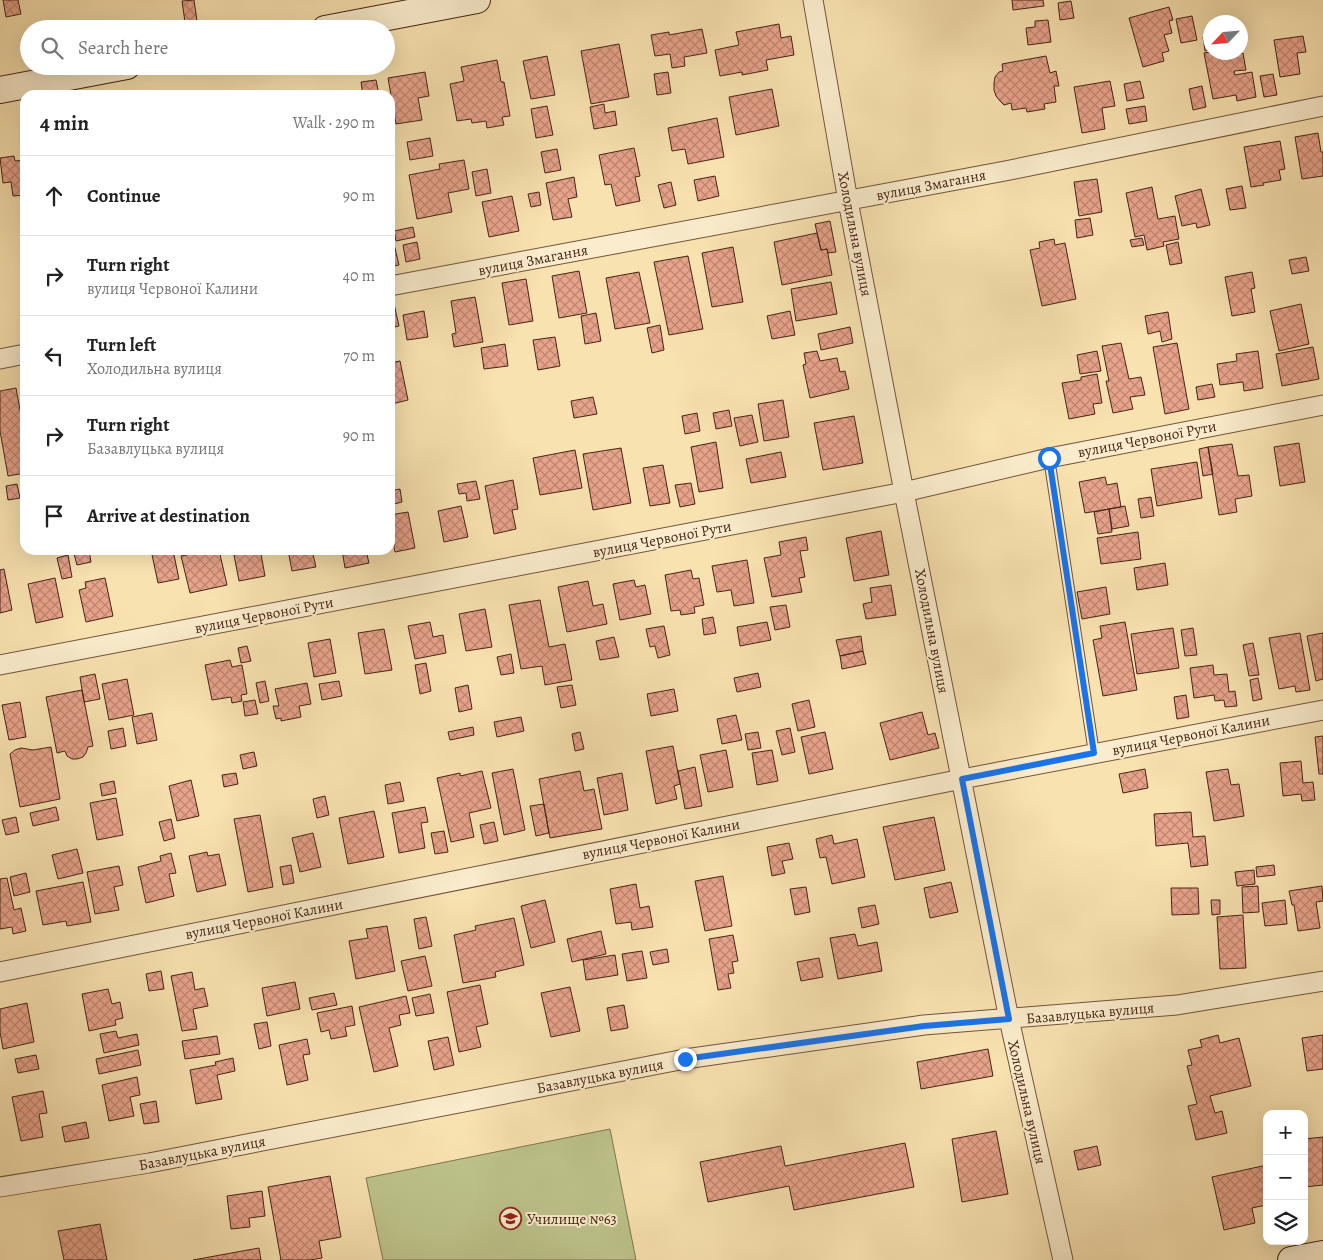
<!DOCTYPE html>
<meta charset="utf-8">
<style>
body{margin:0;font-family:Alegreya,serif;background:#f2f2f2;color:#222}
.controls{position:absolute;right:15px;bottom:15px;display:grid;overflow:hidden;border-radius:10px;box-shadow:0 5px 20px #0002}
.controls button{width:45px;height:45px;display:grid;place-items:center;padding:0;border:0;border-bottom:1px solid #e0e0e0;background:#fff;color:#222;font:25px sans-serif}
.compass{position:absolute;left:1203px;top:15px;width:45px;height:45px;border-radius:50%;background:#fff;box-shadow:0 5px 20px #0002;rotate:244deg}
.stop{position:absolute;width:15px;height:15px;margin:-11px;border:4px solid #1a73e8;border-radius:50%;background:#fff}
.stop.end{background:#1a73e8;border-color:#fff;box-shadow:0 1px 5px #0008}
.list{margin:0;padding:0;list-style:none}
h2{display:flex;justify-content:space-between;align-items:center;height:65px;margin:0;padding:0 20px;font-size:21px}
h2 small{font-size:16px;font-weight:400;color:#767676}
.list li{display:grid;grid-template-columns:32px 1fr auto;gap:15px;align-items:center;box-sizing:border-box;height:80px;padding:0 20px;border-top:1px solid #e0e0e0}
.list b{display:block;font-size:19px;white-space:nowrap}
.list p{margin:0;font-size:16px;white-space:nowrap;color:#767676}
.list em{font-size:16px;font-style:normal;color:#767676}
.icon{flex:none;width:28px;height:28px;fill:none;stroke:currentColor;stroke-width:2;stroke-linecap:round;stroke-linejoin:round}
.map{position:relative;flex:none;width:1323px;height:1260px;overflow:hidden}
.search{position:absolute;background:#fff;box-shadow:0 5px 20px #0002;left:20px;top:20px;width:375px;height:55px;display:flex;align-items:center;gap:12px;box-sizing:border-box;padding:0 18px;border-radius:28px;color:#767676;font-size:19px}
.panel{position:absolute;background:#fff;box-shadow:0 5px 20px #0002;left:20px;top:90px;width:375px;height:465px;border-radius:15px}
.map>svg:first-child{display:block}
.pitch{fill:#bdc38b;stroke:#827451}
.building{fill:url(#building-cross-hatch);stroke:#462417}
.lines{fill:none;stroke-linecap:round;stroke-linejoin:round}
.lane-casing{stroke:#72543d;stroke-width:12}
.street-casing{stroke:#72543d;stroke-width:21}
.secondary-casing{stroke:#462417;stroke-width:28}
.lane{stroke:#faeccc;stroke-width:10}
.street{stroke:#faeccc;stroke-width:19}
.secondary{stroke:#faeccc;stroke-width:26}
.route{stroke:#1a73e8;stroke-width:6}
.labels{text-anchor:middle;stroke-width:4;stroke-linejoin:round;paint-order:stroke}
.street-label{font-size:15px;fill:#462417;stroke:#faeccc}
.poi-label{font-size:15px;fill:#462417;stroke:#faeccc;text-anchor:start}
</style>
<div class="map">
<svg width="1323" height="1260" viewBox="0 0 1323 1260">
<defs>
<pattern id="building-cross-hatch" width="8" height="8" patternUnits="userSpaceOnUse" patternTransform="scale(1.25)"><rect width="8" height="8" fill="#e8a38b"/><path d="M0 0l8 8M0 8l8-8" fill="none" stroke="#be8571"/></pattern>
</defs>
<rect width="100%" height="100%" fill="#f8e2b0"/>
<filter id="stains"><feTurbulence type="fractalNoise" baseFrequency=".004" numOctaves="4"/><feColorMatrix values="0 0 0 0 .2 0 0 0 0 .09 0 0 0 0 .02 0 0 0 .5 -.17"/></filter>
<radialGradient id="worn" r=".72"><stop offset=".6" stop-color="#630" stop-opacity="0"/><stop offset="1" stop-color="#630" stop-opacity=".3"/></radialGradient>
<!-- pitch -->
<path class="pitch" d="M610,1129L636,1260H383L366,1178Z"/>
<!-- building -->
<path class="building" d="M3,0H18L21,14L6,17Z
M194,0L198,28L186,29L182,1Z
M1012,0H1043L1044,6L1013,10Z
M1071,1L1074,18L1060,20L1058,3Z
M1169,7L1173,20L1169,21L1172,33L1164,35L1169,51L1162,53L1164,61L1143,67L1129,18Z
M1192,16L1197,40L1181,43L1176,19Z
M1048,20L1051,42L1028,45L1026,28L1035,27V21Z
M779,24L781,38L791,36L794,55L766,60L768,70L742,75V72L720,76L715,50L739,45L736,32Z
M702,29L707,53L684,57L685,66L672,68L670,54L655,56L651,35L669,32V35Z
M1210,36V50L1205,51L1203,37Z
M1303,36L1306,52L1297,53L1300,74L1280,77L1274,40Z
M619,44L629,97L591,104L581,51Z
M1210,52H1235V54L1243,53L1246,70L1234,71L1235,75L1252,72L1256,97L1237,101L1236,95L1213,99L1204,53Z
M547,56L555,95L531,99L523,61Z
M1046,56L1050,73L1056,71L1059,86H1054L1056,102L1044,104L1045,109L1027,112L1026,108L1012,110L1011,103L1004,105L1000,101L996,96L994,90V83L995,77L999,72L1003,71L1002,64Z
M497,60L501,82H504L510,116L502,117L504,125L487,128L486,121L472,123L471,119L457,121L450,84L464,81L461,67Z
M425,72L429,96L418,98L422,120L396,124L388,78Z
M668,72L671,93L657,95L654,74Z
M1273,74L1277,95L1264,97L1260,76Z
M376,80L379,95H363L361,82Z
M1110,81L1115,106L1102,108L1105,129L1082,133L1074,87Z
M1140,81L1144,98L1127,101L1124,84Z
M1202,86L1206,107L1193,110L1189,89Z
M772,89L779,126L736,135L729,97Z
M604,104L605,113L615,111L617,125L594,129L590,107Z
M547,106L553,135L536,138L531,109Z
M1145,106L1147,121L1129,124L1126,109Z
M717,118L724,157L688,164L685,149L672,151L668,128Z
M1318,133L1321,152H1323V176L1302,179L1295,137Z
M430,138L433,156L410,160L407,142Z
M1280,141L1285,169L1279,170L1281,180L1263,183L1264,185L1251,187L1244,147Z
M634,148L640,176L635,177L640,201L616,206L611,184L605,185L599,155Z
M557,149L561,170L545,173L541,152Z
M14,156L15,161L25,160V195L13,196L11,182L3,183L0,158Z
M464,160L469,189L448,193L452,212L417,219L409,175L440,169L439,164Z
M487,169L491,193L476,196L472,172Z
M715,176L719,196L698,201L694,180Z
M574,177L577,197L568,199L572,217L553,220L546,183Z
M1097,179L1102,212L1079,216L1074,182Z
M671,182L676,205L664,208L658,185Z
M1242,186L1246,208L1230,210L1226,189Z
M1152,187L1158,219L1175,216L1179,239L1163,242L1164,246L1147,250L1144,235L1135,237L1126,193Z
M1201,189L1210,225L1197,228L1196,223L1182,226L1175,196Z
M539,192L541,205L531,207L528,194Z
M512,196L519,231L489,237L482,202Z
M1090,218L1093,235L1077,238L1075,220Z
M830,221L836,252L828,253L827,249L821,250L815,224Z
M413,227L415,237L396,241L394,231Z
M817,233L821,250L827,249L832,275L782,285L774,242Z
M1142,238L1144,245L1132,247L1130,240Z
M1054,239L1055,245L1065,243L1076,299L1042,306L1030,250L1040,248L1039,242Z
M417,242L420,259L406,262L403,245Z
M1178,242L1182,263L1170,265L1166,245Z
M394,244L399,265L390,267V245Z
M733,247L743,302L712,307L702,253Z
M688,256L703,329L669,335L654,262Z
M1306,257L1309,271L1292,274L1289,260Z
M579,271L587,313L559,318L552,276Z
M639,272L650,323L615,329L606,278Z
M1252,272L1255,288L1251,289L1255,312L1232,316L1225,277Z
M526,279L533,321L509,325L502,283Z
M831,282L837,314L796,321L791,289Z
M475,297L483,342L454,347L452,334L456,333L451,301Z
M390,304H394L399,326L390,328Z
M1301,304L1309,344L1279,351L1270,311Z
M424,311L428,337L407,340L403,315Z
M790,311L795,335L772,339L767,316Z
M1168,312L1172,339L1162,342L1160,331L1148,334L1145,316Z
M596,313L601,341L585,344L581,316Z
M660,325L664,350L652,353L647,328Z
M850,327L853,343L821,350L818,334Z
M555,337L560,366L538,370L533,340Z
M1121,343L1129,379L1141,377L1145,395L1130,397L1133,409L1113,413L1106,381H1109L1102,346Z
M1177,343L1189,409L1165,414L1153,347Z
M505,344L508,366L484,369L481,348Z
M1313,347L1319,379L1282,386L1276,354Z
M817,351L820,361L837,358L840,372L845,371L849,389L810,398L803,365L806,364L804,353Z
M1097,351L1101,371L1080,374L1077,355Z
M1258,351L1263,388L1244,391L1243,382L1220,385L1217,364L1237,361L1236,354Z
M400,361L408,400L392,404L390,395V363Z
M1097,374L1102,403L1093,404L1095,414L1069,419L1062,383L1081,380V377Z
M1212,384L1215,397L1198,400L1196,387Z
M16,388L25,437V473L8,476L0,431V391Z
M593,397L597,414L574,418L571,401Z
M783,400L789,437L764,441L758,404Z
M729,410L732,426L716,429L713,413Z
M697,413L700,431L685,434L682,416Z
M752,415L758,442L740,446L734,418Z
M854,416L863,463L823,470L814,423Z
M716,442L723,488L699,492L691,447Z
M1299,443L1305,482L1280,486L1274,447Z
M1232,444L1238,476L1249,475L1252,496L1235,499L1237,512L1219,515L1208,447Z
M1208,447L1213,474L1203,476L1199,449Z
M621,448L631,503L593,510L583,454Z
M575,450L582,488L540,495L533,458Z
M781,452L786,477L751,483L746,459Z
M1197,462L1202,498L1157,506L1151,469Z
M663,465L670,503L650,506L643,468Z
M1105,477L1107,485L1117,483L1121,507L1085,513L1079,482Z
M513,480L518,509L512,510L516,529L494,534L485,486Z
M476,481L480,499L467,501L466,493L459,494L457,484Z
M691,483L695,504L680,507L675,485Z
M17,484L20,498L8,500L6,486Z
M400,489L402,502L390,505V491Z
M1151,497L1154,516L1141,518L1138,499Z
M461,506L468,537L444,542L438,511Z
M1125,506L1129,526L1112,529L1109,509Z
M1109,509L1112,532L1098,534L1094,512Z
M408,512L415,548L395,552L390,527V515Z
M881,531L889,575L854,581L846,538Z
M1138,532L1141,559L1101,564L1097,538Z
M806,537L808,550L800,551L805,577L799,578L802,592L772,597L764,558L781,555L779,542Z
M73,550H89L91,562L77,565Z
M151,550H173L179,579L158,583Z
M210,550H219L227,585L190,593L181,556Z
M233,550H268L269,552L261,554L265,576L239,581Z
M288,550H312L316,567L292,571Z
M342,550H366L369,563L345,568Z
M68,555L72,577L62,579L57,558Z
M747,560L754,603L734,606L731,590L717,592L712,566Z
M1165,563L1168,585L1137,590L1134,568Z
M4,569L12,610L0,613V570Z
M691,570L693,579L699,578L704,605L694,607L695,613L681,615L680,610L671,611L665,575Z
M55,578L63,617L36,623L28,584Z
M105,578L113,616L86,622L79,590L86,588L85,582Z
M634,580L636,587L645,585L651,614L620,620L613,584Z
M588,581L593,606L603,604L607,624L567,632L558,587Z
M891,585L896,615L866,619L863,604L872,602L870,588Z
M1106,587L1110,614L1082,619L1077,592Z
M540,600L549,647L565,644L572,680L545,685L542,666L521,669L509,605Z
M786,605L790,627L775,630L770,607Z
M485,609L492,647L466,651L459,614Z
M713,617L716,633L704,635L702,619Z
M430,622L433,637L443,635L446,653L415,659L408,626Z
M767,622L771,640L740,646L737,627Z
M1125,622L1137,690L1103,696L1093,640L1102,638L1100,626Z
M664,626L670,655L658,658L655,646L650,647L646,629Z
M1173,628L1179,668L1137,674L1131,634Z
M1193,628L1197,655L1185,656L1181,630Z
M384,629L392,670L365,674L358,633Z
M1300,633L1310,690L1296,692L1295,686L1279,689L1269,638Z
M1323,633V679L1316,681L1307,636Z
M861,636L863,651L840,656L836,640Z
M614,637L619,657L600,660L596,641Z
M330,639L336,673L314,677L308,643Z
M1253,643L1259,675L1249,676L1243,645Z
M247,646L251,661L241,663L238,648Z
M863,651L866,664L842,669L840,656Z
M511,654L514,673L501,675L497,657Z
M230,660L232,667L242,665L247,694L241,695L242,701L232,703L231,697L212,700L205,665Z
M426,663L431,691L420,694L415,665Z
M1213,665L1214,675L1227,674L1229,692L1235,691L1237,706L1225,707L1224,700L1215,701L1214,695L1194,698L1190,668Z
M758,673L761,687L737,692L734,678Z
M95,674L100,699L84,702L80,677Z
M1258,678L1262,699L1253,701L1250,680Z
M127,679L134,715L109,720L102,684Z
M265,681L269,701L260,703L256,683Z
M339,681L342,696L322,700L319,684Z
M307,683L311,704L299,706L301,717L281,721V718L276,719L273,706H279L275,689Z
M468,685L472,709L459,712L455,688Z
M572,685L576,705L561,708L557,687Z
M674,689L678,711L651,716L647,694Z
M82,690L93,746L88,747L86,753L83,757L77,759H72L67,756L65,751L57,753L46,697Z
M1186,695L1189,717L1177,719L1174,697Z
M255,700L258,714L245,716L243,702Z
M809,700L815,727L798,731L792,704Z
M20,702L26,737L9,740L2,705Z
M922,712L928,735L935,733L939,748L890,760L880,723Z
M152,713L157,740L137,744L132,717Z
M736,715L742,740L722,744L717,719Z
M521,717L524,731L497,737L494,722Z
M473,727L474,735L450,740L448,732Z
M123,728L126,746L111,749L108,731Z
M790,728L795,752L782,755L776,731Z
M580,732L584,749L575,751L572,734Z
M758,732L761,748L748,750L745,734Z
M825,732L833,769L809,774L801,737Z
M1323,736V774H1319L1315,737Z
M673,746L680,784L674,786L677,799L656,804L646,751Z
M51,747L60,799L20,807L10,754L15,750L21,748L33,750Z
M726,750L733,787L708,792L700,755Z
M772,750L778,781L757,785L752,753Z
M254,752L257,766L243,769L240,755Z
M1301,761L1303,783L1313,782L1315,800L1302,801L1301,794L1283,796L1280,763Z
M695,767L702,806L685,809L678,771Z
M513,769L525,830L504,835L492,773Z
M1145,769L1148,788L1123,793L1119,774Z
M1228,769L1231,785L1239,784L1244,816L1214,821L1206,772Z
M482,771L491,808L469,813L474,837L451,842L437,778L460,773V776Z
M580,771L584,791L594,789L602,829L550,838L539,779Z
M236,773L238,784L224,787L222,775Z
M622,773L628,810L604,815L597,778Z
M191,780L199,816L177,821L169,786Z
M114,781L116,793L102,796L100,784Z
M400,782L404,801L388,804L385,785Z
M325,796L329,815L317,818L313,799Z
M116,798L123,835L97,840L90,803Z
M544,804L549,833L536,836L530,806Z
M56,807L59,820L33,826L30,813Z
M425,807L428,822L421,823L425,848L399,853L392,813Z
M374,811L384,857L348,864L339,818Z
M1191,812L1193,837L1205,836L1208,865L1191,867L1188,843L1156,846L1154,814Z
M260,815L273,887L248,892L234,819Z
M16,817L19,832L6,835L2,820Z
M934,817L945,870L895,880L883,827Z
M171,819L175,838L164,841L159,822Z
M494,822L498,841L484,844L480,825Z
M444,831L448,852L435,854L431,833Z
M313,833L321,867L300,872L292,838Z
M832,835L834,844L857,839L865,877L832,884L826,857L820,858L816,839Z
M789,843L793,859L782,861L785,873L772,876L767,847Z
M77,849L83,873L58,879L52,855Z
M207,852L208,856L219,854L226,885L197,892L189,856Z
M171,853L176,873L169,874L174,896L146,903L138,867L161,861L160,856Z
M291,865L294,883L283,885L280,867Z
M1274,865L1275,875L1257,877L1256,867Z
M119,866L123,885L114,887L119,910L95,914L87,872Z
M1254,870L1255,884L1237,886L1235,872Z
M26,873L30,892L14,896L10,877Z
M723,876L732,926L705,931L695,881Z
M7,878L14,910L21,908L26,931L13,934L12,927L0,929V879Z
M83,882L91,922L67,926L66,921L43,925L36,891Z
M951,882L958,912L930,918L924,888Z
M636,884L640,908L649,906L653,927L632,930L631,922L616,924L610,889Z
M1258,886L1259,912L1243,913L1242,887Z
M1322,886L1323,901L1316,902L1320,928L1298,931L1294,905H1292L1289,891Z
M806,887L810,912L795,915L790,889Z
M1171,888H1198L1199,914L1172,915Z
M545,900L555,942L531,948L521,906Z
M1211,900H1220V914L1212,915Z
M1285,900L1287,924L1265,926L1262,903Z
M875,905L879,924L862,928L858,908Z
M1243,915L1246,968L1220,969L1217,917Z
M426,917L432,946L419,949L414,919Z
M514,918L524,965L495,972L496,977L463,983L454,935L476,930L475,926Z
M387,926L395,971L356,979L349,941L368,938L366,929Z
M601,931L606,954L572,962L567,939Z
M855,934L858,946L877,942L882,971L838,979L830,938Z
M733,935L738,961L732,962L734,973L728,974L731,988L718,990L709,939Z
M667,949L669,962L653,965L650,952Z
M642,951L647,978L627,981L622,954Z
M615,955L618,975L586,980L583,960Z
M425,956L432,986L408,991L401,961Z
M819,958L823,977L801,981L797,962Z
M161,971L164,989L149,991L146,974Z
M192,972L195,990L204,988L208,1006L193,1009L197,1029L182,1031L171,976Z
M295,982L300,1009L267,1016L262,988Z
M480,985L488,1024L476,1027L481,1047L459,1052L447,992Z
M570,987L580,1031L551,1037L541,993Z
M108,989L112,1004L120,1002L123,1018L115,1020L116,1025L89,1031L82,994Z
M334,993L337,1005L312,1010L309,998Z
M430,994L434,1013L416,1016L412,998Z
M406,996L410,1013L399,1015L401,1025L389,1028L398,1066L374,1072L359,1007Z
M27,1003L34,1042L3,1049L0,1032V1009Z
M624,1005L628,1028L611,1031L607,1008Z
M352,1006L355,1025L345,1027L347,1036L331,1039L329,1030L321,1032L317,1013Z
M267,1022L271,1046L259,1049L254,1024Z
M116,1031L118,1038L137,1034L139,1045L104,1053L100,1034Z
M1218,1035L1220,1043L1239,1038L1251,1086L1210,1096L1215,1113L1222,1111L1227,1133L1196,1140L1188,1106L1197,1104L1187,1066L1192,1065L1188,1050L1202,1047L1200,1040Z
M1323,1035V1069L1307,1071L1302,1038Z
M217,1036L220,1054L185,1059L182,1041Z
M448,1037L454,1065L434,1070L428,1041Z
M307,1039L310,1054L303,1055L308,1080L287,1085L279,1045Z
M988,1049L993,1076L921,1089L917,1062Z
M138,1050L141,1065L99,1074L96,1059Z
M36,1055L39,1069L18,1073L15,1059Z
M233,1058L235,1071L217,1075L222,1099L196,1104L190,1070L216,1065L215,1062Z
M137,1077L140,1095L130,1097L134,1116L109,1121L102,1085Z
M43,1091L47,1113L39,1114L43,1137L21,1141L12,1097Z
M156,1101L159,1122L144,1124L140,1104Z
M86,1122L89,1138L65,1142L62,1127Z
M996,1131L1008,1194L962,1202L952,1139Z
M1323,1137V1185L1304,1187V1139Z
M905,1143L914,1187L794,1210L789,1186L708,1202L700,1162L781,1146L785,1166Z
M1097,1146L1101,1165L1078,1170L1074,1151Z
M1267,1165V1189H1263L1266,1205L1252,1208L1255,1223L1224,1230L1212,1177Z
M330,1176L341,1237L319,1241L322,1258L310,1260H281L268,1187Z
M262,1191L265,1216L249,1218L250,1227L231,1229L227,1196Z
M100,1224L107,1260H64L58,1231Z
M259,1248L261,1260H193Z"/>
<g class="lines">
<defs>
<path id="lane" d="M1049,458L1094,753"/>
<path id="street" d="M813,0L848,201L904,492L1009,1019L1063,1260
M390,286L1005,171L1323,106
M0,359L25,354
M0,665L904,492L1049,458L1323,405
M0,972L962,779L1323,710
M0,1187L149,1163L685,1059L924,1025L1177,1005L1323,981"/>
<path id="secondary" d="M325,29L477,0
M0,90L127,66
M1291,1260L1323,1254"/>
</defs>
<!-- lane casing -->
<use href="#lane" class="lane-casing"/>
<!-- street casing -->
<use href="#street" class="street-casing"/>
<!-- secondary casing -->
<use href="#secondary" class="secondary-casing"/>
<!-- lane -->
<use href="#lane" class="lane"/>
<!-- street -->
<use href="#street" class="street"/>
<!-- secondary -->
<use href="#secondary" class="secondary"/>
</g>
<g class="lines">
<!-- route -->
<path class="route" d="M685,1059L924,1026L1009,1019L962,779L1094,753L1049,458"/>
</g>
<!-- icons -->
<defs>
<symbol id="university-ring" viewBox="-11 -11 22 22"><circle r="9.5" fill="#faeccc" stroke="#8f2418" stroke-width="1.5"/><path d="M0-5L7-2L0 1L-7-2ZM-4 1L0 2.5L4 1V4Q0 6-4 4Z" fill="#8f2418"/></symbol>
</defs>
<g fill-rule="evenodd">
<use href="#university-ring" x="498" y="1206" width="25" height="25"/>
</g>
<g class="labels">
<!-- street labels -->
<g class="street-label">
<text transform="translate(931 185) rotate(-11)" y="5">вулиця Змагання</text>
<text transform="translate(855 234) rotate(79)" y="5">Холодильна вулиця</text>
<text transform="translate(533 260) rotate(-11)" y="5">вулиця Змагання</text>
<text transform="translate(1147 439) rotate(-11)" y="5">вулиця Червоної Рути</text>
<text transform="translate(662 539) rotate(-11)" y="5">вулиця Червоної Рути</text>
<text transform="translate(264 615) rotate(-11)" y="5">вулиця Червоної Рути</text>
<text transform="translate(932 631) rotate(79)" y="5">Холодильна вулиця</text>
<text transform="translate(1191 735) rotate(-11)" y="5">вулиця Червоної Калини</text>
<text transform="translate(661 839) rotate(-11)" y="5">вулиця Червоної Калини</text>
<text transform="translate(264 919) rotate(-11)" y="5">вулиця Червоної Калини</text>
<text transform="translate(1090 1013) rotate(-5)" y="5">Базавлуцька вулиця</text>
<text transform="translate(600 1076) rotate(-11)" y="5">Базавлуцька вулиця</text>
<text transform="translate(1027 1102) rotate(77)" y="5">Холодильна вулиця</text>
<text transform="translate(202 1153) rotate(-11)" y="5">Базавлуцька вулиця</text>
</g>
<!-- poi labels -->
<g class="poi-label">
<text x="527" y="1224">Училище №63</text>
</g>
</g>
<rect width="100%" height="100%" filter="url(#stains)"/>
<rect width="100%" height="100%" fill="url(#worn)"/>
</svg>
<div class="controls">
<button>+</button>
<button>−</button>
<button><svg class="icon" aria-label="layers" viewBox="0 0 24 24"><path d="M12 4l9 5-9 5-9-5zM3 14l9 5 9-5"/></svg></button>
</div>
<svg class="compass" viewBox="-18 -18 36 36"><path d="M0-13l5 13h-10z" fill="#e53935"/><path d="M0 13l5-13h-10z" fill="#767676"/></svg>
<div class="stop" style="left:1049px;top:458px"></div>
<div class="stop end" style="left:685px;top:1059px"></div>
<div class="search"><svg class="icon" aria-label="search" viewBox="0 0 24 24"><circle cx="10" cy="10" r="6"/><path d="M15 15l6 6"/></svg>Search here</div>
<section class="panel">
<h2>4 min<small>Walk · 290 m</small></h2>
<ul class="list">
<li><svg class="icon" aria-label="ahead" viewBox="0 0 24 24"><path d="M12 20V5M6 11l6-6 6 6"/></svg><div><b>Continue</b></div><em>90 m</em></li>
<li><svg class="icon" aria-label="right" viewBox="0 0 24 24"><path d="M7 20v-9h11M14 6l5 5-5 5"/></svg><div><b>Turn right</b><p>вулиця Червоної Калини</p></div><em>40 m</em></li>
<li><svg class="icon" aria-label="left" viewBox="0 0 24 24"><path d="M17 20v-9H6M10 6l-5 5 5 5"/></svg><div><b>Turn left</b><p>Холодильна вулиця</p></div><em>70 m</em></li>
<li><svg class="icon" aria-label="right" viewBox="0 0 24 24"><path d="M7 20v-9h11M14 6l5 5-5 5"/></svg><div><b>Turn right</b><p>Базавлуцька вулиця</p></div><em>90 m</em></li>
<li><svg class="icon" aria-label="arrive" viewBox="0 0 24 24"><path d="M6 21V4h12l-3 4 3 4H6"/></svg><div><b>Arrive at destination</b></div></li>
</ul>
</section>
</div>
